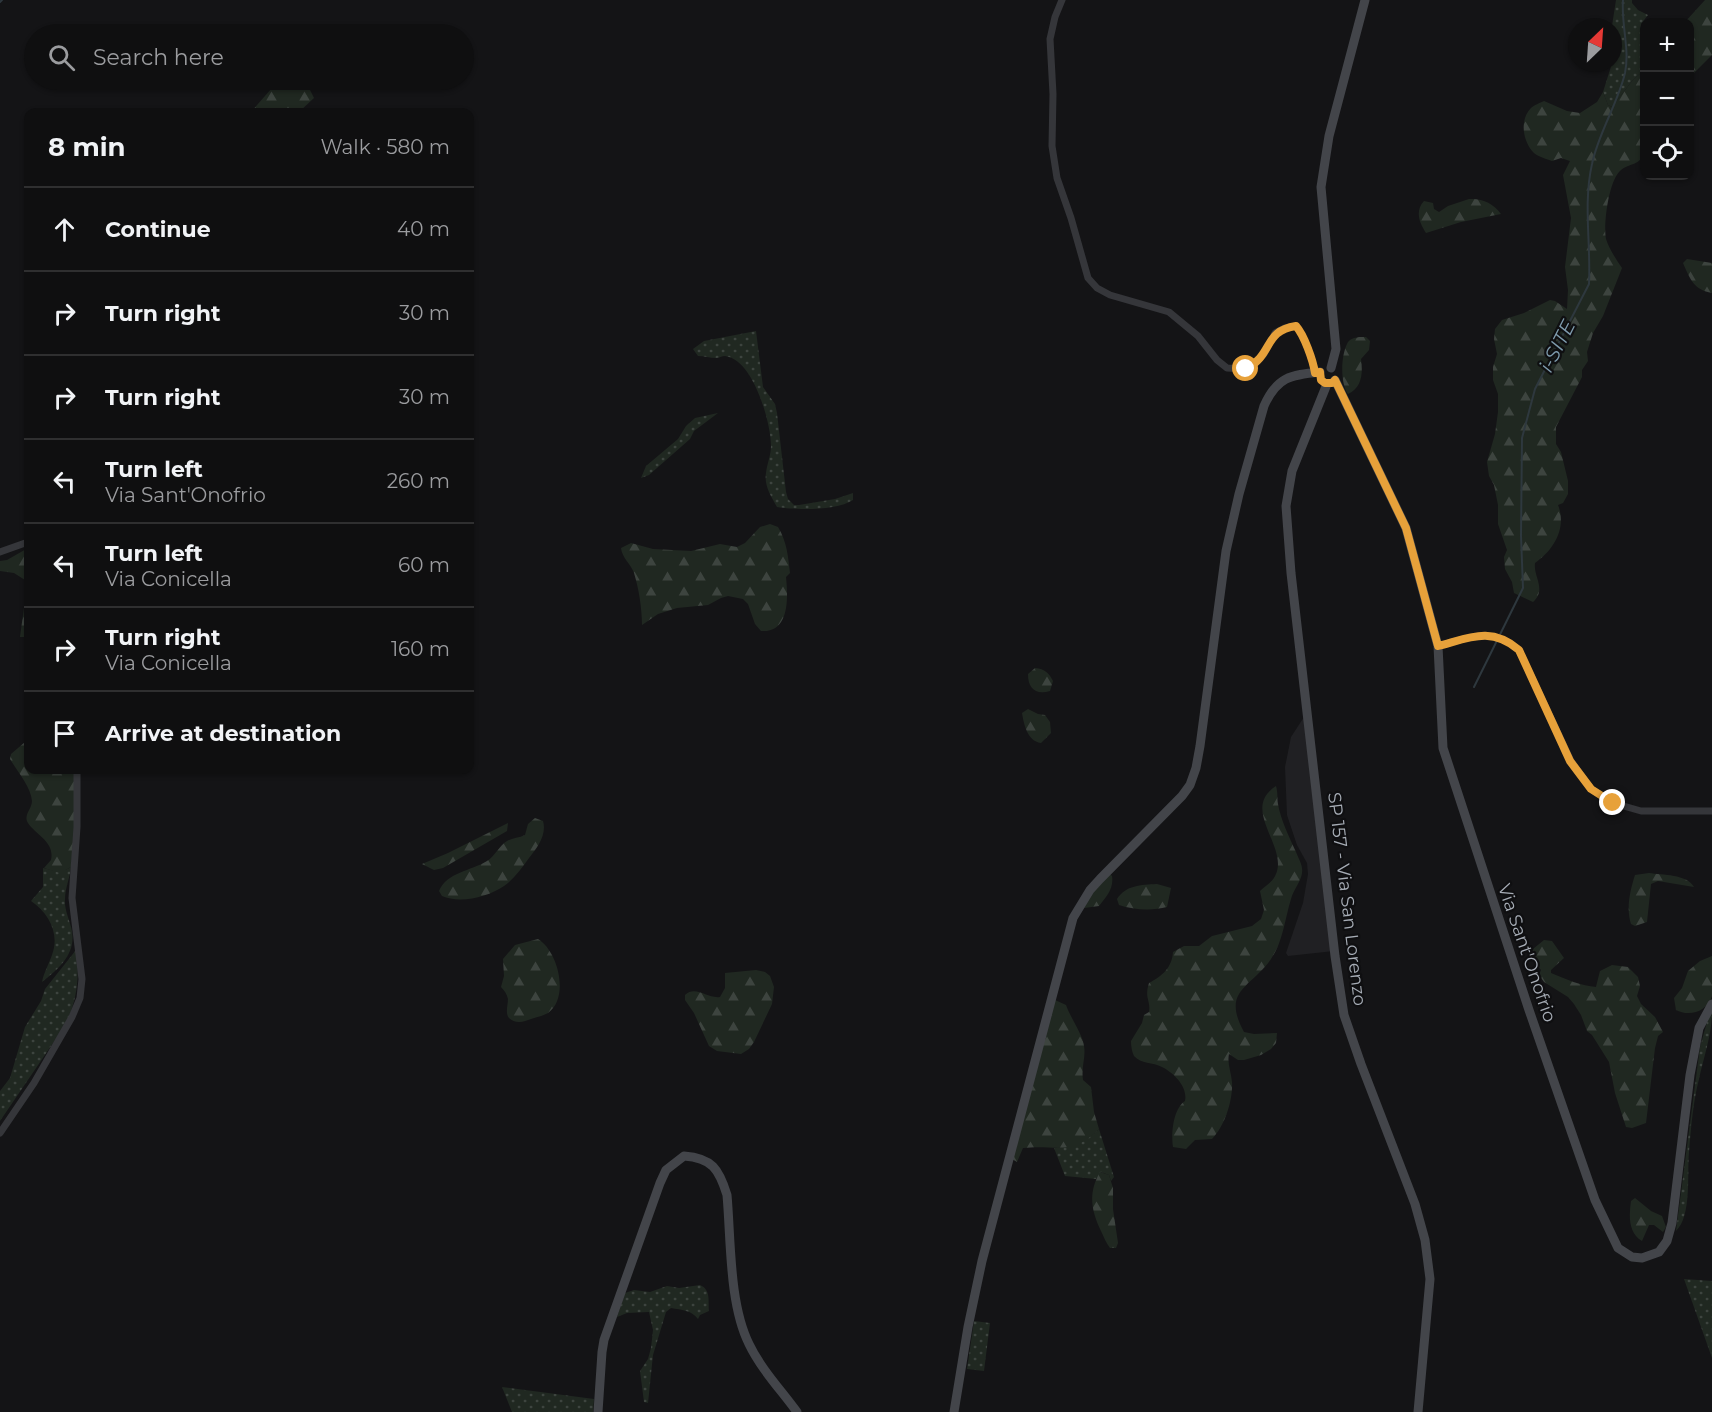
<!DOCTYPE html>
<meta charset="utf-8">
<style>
body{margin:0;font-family:Montserrat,sans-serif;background:#181819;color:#f1f3f6}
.controls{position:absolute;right:18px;top:18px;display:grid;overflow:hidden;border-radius:12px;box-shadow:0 2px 4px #0004}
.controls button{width:54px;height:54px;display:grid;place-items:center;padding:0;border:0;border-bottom:2px solid #2f2f30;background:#0f0f10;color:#f1f3f6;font:30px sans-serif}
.compass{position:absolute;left:1568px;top:18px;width:54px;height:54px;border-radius:50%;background:#0f0f10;box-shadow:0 2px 4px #0004;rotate:25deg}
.stop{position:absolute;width:18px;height:18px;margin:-14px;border:4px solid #e7a13a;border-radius:50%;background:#fff}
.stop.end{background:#e7a13a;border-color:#fff;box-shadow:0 2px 6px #0008}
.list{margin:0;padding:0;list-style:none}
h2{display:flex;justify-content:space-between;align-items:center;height:78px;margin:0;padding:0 24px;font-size:26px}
h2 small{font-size:20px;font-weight:400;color:#9b9c9f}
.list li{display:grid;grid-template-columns:39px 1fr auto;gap:18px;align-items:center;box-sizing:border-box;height:84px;padding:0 24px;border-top:2px solid #2f2f30}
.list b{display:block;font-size:22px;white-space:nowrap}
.list p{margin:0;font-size:20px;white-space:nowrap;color:#9b9c9f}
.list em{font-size:20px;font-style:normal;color:#9b9c9f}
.icon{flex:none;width:33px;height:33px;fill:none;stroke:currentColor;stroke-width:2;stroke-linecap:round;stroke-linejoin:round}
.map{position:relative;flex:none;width:1712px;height:1412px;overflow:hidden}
.search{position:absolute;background:#0f0f10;box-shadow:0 2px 4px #0004;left:24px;top:24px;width:450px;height:66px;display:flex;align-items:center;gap:15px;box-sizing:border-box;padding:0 21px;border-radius:33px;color:#9b9c9f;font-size:22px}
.panel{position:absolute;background:#0f0f10;box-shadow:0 2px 4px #0004;left:24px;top:108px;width:450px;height:666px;border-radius:12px}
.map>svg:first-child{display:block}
.built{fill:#202023}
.grass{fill:url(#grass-dots)}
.forest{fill:url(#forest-firs)}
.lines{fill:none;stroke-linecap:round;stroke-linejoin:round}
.stream{stroke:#2e383e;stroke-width:2}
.street{stroke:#35363a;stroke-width:7}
.secondary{stroke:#43454a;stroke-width:9}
.route{stroke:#e7a13a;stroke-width:8}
.labels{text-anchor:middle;stroke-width:4.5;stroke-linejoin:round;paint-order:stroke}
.street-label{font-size:18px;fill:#a6acb5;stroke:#0f0f11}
.water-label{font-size:20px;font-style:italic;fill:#7f9cae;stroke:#0f0f11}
</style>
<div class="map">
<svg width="1712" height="1412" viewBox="0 0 1712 1412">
<defs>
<pattern id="grass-dots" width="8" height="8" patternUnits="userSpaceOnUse" patternTransform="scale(1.5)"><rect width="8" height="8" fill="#202821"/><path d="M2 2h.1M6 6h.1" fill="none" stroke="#3d443f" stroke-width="1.8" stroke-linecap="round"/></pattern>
<pattern id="forest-firs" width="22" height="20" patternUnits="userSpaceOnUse" patternTransform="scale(1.5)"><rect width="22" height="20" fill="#202821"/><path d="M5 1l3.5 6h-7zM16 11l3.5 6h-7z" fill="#3d443f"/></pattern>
</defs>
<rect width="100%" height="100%" fill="#141416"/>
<!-- built -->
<path class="built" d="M1306,714L1334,951L1288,956L1286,953L1303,903L1308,874L1307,863L1297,845L1287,815L1285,767L1291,737Z"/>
<!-- grass -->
<path class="grass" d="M1616,0H1632V3L1638,10L1648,15L1641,24L1644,70L1632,81L1612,107L1608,105L1603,92L1614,57L1612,26Z
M756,331L763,387L775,404L777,413L786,492L788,499L794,505H799L835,499L853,493V500C837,511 796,510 777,507C771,496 764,486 766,473C767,464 771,455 771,446C771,422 753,359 725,356C722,356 719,358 716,358C710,358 704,356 698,356L693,349L704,341Z
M718,413L694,431L690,439L649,475L641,478L646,466L678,439L686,426L695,418Z
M71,867C70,878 65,888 65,899C64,908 69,919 71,927C78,952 60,968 42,982C44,972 49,964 52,955C60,934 49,913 31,901L43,887V868C54,871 62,873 71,867Z
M76,950C80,977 77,999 66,1024L0,1121V1091L10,1078L25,1027L41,1001L45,989Z
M1712,1011C1712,1034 1704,1056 1699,1079C1693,1102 1691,1128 1689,1152C1687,1173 1692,1216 1676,1231L1700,1047L1709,1015Z
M1099,1129L1114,1177L1111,1181L1109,1175L1101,1172L1096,1179L1065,1176L1054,1148C1074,1146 1084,1143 1099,1129Z
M1684,1279L1712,1281V1358Z
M700,1285C711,1290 708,1300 709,1311L700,1315L698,1319C691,1310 682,1310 671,1308L666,1312L653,1355L648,1403L644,1402L640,1371L648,1359L651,1348L653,1330L649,1312L627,1313L617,1317L625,1293L634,1290L650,1292L667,1286L679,1288Z
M974,1321L990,1323L984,1371L967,1369Z
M502,1387L594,1399L593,1412H512Z"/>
<!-- forest -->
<path class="forest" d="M1705,0H1712V55L1690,77V22H1685Z
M1644,70V155C1637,166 1630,163 1621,170C1609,179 1603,224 1606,239C1609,249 1616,259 1622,268L1603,316L1593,333L1587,352L1588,361L1582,370V377L1556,427V444L1561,452L1568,481V494L1563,503L1558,505C1567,528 1554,550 1535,563C1533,577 1547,589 1533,602L1514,593L1512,582L1505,569L1504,557L1507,550L1498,524V505L1494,485L1489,476L1487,462L1495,434L1498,412V394L1493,380V367L1497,354L1494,339L1495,329L1502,320L1524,313L1550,300L1555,301L1567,309L1568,290L1565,267L1571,218L1563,175L1570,161L1561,158L1552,161C1547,159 1539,157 1534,153C1523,142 1519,120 1531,108C1534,105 1540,103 1544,101L1567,111L1580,113L1597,102L1603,92L1608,105L1612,107L1632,81Z
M279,80H307L306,82L314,98L299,112H251Z
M1469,199C1482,198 1493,203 1501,214L1461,222L1426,233C1419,222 1415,211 1424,201L1433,203L1434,209L1439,212L1448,206Z
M1687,259L1712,263V293C1694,290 1690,279 1683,263Z
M1359,337H1366L1370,341L1369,350L1361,359C1363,373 1362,388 1348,394C1340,383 1341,356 1347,344C1349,339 1354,338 1359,337Z
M770,524L778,527C787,542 788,556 790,573L786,577C788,597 790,633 761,631L755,624L748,604L743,599L728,596L721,598L708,605L677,608L658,614L642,625C642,609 639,589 634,573C631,564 622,558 621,548L631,543L653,549L691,551L720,544L737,547L745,543L760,527Z
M28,548V637H20L26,593L25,580L14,573L0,571V561L7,560Z
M1035,668C1045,669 1049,673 1053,681L1050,691C1036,695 1028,689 1028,674Z
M1028,709L1038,714L1045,715L1050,722L1051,733L1041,743C1027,741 1024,724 1022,713Z
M28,736V770H75L74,835L71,867L60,873L44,868L51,860C55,842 37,836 28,823C23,815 32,809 32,801C31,787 17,771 10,759L11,754L25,742Z
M1276,786C1278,793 1277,798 1278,804C1280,818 1290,839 1296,852C1299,860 1303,865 1302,873C1301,882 1293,890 1291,899C1285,918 1283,942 1271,959C1251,988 1221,990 1244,1032L1254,1034L1277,1033L1276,1043L1271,1049L1261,1055L1244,1060H1238L1229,1054C1227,1063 1231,1072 1232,1082C1233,1100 1225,1126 1212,1139L1195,1140L1186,1149L1173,1147C1171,1134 1173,1109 1185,1101C1188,1087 1174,1073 1162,1067C1153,1062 1141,1064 1134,1056C1132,1052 1131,1046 1131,1041L1142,1023L1144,1015L1149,1012C1151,1000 1144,999 1149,983C1162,976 1172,968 1173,952L1184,946H1199L1212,936L1252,926L1261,919L1264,910L1260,891C1266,885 1273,882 1276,874C1288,846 1240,809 1276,786Z
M535,818L543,821C547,835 537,848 529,858C522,868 514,879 504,886C488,897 460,904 442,896L439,891C447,872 471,871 487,861C495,856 499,846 507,841C512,838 519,838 525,835L528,824Z
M508,823L507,831L443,868L434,870L422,864L448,853Z
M1109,873L1112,876C1114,889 1106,897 1099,906L1084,908L1091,893Z
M1649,873C1662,875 1687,874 1694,887L1658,881L1651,884L1647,922L1635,926L1631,924C1626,908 1630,891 1635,875Z
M1157,884L1171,888L1167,907C1152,911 1134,910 1119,905L1117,899C1126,885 1141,885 1157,884Z
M538,939C558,951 570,997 548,1013C543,1016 536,1017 531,1019C524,1022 515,1024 509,1018C505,1013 508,1005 508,999C507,994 504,990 501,987L504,976L503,959L515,945Z
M1544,940L1552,941L1564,958L1551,970V973C1565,979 1582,986 1596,987L1600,971L1612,965L1628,967L1638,977L1640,986L1637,996L1641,1004L1655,1017L1663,1032L1658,1036L1655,1048L1646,1123L1632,1128L1626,1127L1615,1093L1609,1062L1592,1035L1587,1031L1581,1015L1574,1004L1568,997L1544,982L1539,975L1541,970L1532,959L1533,949Z
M1712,956C1712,966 1712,986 1712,996C1707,1012 1689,1017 1676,1010L1674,998L1682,988L1688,971L1700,961Z
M756,970L765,972L770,976L774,987L772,1004L754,1042L749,1049L741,1054L717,1051L709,1046L694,1013L685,1000V995C696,985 707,999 720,997L725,988V973Z
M1055,1000L1066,1005C1070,1017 1083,1035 1084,1046C1086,1057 1081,1067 1083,1080L1091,1087L1094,1112L1099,1129C1071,1157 1057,1144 1023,1148L1017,1162L1012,1159Z
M1100,1172L1109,1175L1113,1188V1209L1118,1243L1116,1248H1110C1106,1243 1104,1237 1101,1231C1091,1210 1088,1193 1100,1172Z
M1635,1198L1651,1211L1662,1216L1666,1227L1663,1232L1654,1225H1649L1642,1241C1628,1232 1629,1216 1631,1201Z"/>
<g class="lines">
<!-- stream -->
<path class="stream" d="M0,2L2,0
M1474,687L1523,588L1521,536L1522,438L1535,389L1589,284C1591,243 1583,204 1592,164C1598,134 1618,103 1625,73C1630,49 1621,24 1623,0"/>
<!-- street -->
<path class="street" d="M1062,0L1055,17L1050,39L1053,94L1052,146L1057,178L1071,218L1088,278L1097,288L1110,295L1169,312L1198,336L1217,360L1227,368L1246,369L1254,364L1264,354L1275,333L1285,328L1296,326C1304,335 1313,360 1315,373
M0,552L28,542
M1438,646C1469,638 1491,626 1519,650L1571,761L1591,789L1613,803L1641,811H1712
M0,1133L34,1083L72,1017L80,998L82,979L72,898L77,827V770"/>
<!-- secondary -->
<path class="secondary" d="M1331,368L1336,349L1321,187L1329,136L1365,0
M1335,380L1406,528L1438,646L1443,748L1529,1010L1595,1200L1618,1248L1632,1257L1642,1258L1659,1252L1667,1241L1672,1223L1690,1075L1699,1028L1712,1004
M1327,384L1292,471L1286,506L1291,573L1335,956L1344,1015L1361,1064L1415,1204L1425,1240L1430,1279L1418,1412
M598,1412L602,1352L604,1340L660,1183L666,1170L684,1156C712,1158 719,1169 727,1195C731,1240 729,1304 749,1344C761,1369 781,1390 797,1412
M954,1412L968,1327L982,1261L1073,918L1090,890L1100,879L1182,796L1190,785L1196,768L1200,746L1226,551L1239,494L1264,406C1277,377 1290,375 1320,372"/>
</g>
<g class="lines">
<!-- route -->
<path class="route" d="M1246,369C1274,354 1263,331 1296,326C1304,335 1313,360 1315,373L1320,372L1321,380L1325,383H1332L1335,380L1406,528L1438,646C1469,638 1491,626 1519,650L1570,761L1591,789L1613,803"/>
</g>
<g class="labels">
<!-- street labels -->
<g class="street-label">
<text transform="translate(1347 899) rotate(83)" y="6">SP 157 - Via San Lorenzo</text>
<text transform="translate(1527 953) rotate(71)" y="6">Via Sant'Onofrio</text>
</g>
<!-- water labels -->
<g class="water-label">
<text transform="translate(1557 346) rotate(-63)" y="7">i-SITE</text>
</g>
</g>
</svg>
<div class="controls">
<button>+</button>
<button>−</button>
<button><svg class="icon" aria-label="locate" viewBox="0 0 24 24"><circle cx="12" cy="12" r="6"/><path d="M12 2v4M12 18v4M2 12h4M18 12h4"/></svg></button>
</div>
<svg class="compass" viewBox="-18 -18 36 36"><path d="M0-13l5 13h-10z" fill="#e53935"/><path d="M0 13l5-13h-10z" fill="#9b9c9f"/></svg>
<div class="stop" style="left:1246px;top:369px"></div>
<div class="stop end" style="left:1613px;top:803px"></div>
<div class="search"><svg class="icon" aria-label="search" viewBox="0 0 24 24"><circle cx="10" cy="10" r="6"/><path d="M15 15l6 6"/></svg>Search here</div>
<section class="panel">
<h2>8 min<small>Walk · 580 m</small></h2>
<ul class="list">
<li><svg class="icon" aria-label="ahead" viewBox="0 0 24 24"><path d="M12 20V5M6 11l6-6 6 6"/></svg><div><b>Continue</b></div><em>40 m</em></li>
<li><svg class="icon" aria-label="right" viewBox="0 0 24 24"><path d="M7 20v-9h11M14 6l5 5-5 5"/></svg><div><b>Turn right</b></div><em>30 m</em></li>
<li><svg class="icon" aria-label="right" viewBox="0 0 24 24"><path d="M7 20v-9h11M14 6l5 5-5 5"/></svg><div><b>Turn right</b></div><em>30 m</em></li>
<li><svg class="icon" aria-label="left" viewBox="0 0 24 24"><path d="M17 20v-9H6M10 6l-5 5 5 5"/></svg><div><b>Turn left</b><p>Via Sant'Onofrio</p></div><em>260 m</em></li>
<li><svg class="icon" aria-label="left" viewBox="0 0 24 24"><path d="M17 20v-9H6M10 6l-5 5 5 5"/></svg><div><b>Turn left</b><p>Via Conicella</p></div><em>60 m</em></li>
<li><svg class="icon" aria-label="right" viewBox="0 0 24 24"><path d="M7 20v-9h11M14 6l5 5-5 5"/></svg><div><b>Turn right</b><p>Via Conicella</p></div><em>160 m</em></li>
<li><svg class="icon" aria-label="arrive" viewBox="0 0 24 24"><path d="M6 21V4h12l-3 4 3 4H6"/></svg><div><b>Arrive at destination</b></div></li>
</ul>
</section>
</div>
